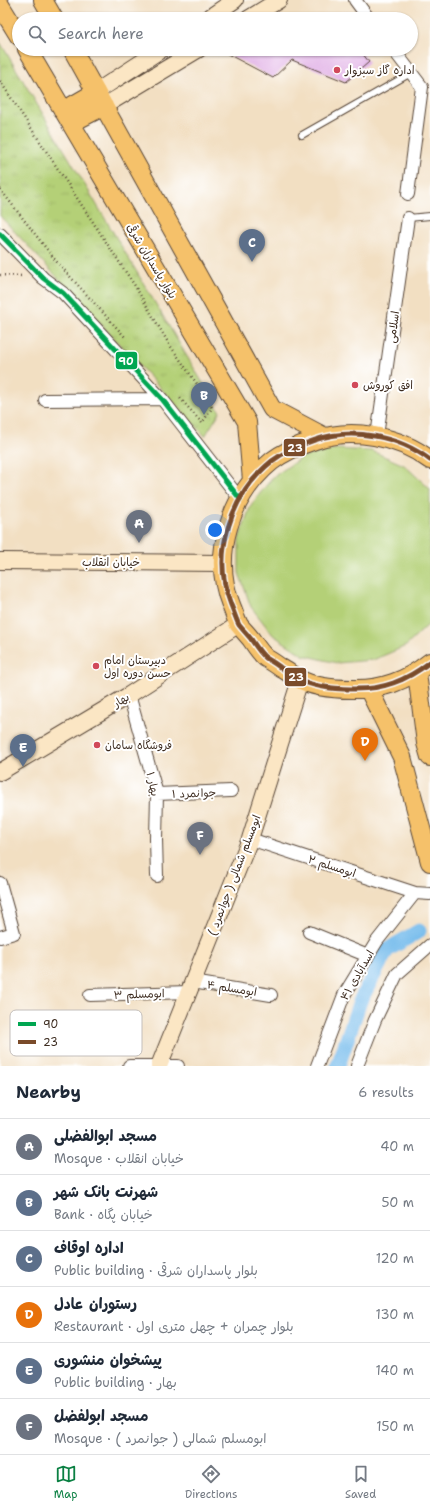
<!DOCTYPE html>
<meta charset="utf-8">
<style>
body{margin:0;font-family:"Shantell Sans","Playpen Sans Arabic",sans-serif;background:#f2f2f3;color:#1f2937}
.you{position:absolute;left:215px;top:530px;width:14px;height:14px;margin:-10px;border:3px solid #fff;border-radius:50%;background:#1a73e8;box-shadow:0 0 0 6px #1a73e833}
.badge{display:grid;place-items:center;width:26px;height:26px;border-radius:50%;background:#0b8043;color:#fff;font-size:13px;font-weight:700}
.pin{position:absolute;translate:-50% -33px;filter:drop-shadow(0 1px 2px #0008)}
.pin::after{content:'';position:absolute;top:21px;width:14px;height:12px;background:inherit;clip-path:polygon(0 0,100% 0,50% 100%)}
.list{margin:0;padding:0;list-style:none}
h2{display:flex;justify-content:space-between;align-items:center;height:52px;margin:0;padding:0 16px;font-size:17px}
h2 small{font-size:13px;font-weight:400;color:#747a83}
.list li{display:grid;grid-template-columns:26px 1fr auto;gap:12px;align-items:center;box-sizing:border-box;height:56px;padding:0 16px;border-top:1px solid #e0e1e3}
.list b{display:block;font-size:15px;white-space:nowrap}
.list p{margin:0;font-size:13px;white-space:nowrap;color:#747a83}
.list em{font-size:13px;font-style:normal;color:#747a83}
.icon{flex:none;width:22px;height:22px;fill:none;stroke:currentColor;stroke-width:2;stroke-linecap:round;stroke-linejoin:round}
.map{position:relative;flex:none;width:430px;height:1066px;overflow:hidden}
.search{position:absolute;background:#fff;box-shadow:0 1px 3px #0004;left:12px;right:12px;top:12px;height:44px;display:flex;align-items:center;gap:10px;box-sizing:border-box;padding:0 14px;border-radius:22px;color:#747a83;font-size:15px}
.sheet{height:388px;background:#fff}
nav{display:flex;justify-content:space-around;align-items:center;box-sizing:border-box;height:56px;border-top:1px solid #e0e1e3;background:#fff;font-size:11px;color:#747a83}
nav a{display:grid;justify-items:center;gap:2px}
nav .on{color:#0b8043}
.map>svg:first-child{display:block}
.grass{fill:#b4d077;stroke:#787d4a}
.park{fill:url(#park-tufts);stroke:#787d4a}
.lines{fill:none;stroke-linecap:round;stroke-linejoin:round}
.canal{stroke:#74bbec;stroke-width:15}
.building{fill:#dba1e1}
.service-casing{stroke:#564537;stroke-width:8}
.minor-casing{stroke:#564537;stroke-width:14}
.secondary-casing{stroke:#564537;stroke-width:18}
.primary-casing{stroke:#564537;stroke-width:20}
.path{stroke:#564537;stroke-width:2.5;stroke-dasharray:1 3;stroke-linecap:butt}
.service{stroke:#fff;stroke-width:6}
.minor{stroke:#fff;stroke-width:12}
.secondary{stroke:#fbe6c4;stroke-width:16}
.primary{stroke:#f5c16b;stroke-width:18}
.bus-1-casing{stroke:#fff;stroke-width:8}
.bus-2-casing{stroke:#fff;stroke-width:8}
.bus-1{stroke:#00a651;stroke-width:5}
.bus-2{stroke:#7a4b2a;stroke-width:5}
.poi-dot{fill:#d1495b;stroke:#fff;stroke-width:1.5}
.labels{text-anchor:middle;stroke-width:4;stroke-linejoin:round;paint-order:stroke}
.poi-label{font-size:11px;fill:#3b2a1e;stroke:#fff;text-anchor:start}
.street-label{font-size:11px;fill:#3b2a1e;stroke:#fff}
.key{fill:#fff;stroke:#c4bfbc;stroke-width:1}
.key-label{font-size:11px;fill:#3b2a1e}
.line-badge{stroke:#fff;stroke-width:1.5}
.badge-label{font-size:11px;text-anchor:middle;font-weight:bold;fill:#fff}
</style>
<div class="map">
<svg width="430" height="1066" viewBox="0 0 430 1066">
<defs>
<pattern id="park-tufts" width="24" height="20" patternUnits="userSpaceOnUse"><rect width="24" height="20" fill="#b4d077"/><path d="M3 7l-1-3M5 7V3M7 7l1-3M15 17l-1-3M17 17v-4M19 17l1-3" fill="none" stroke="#9cb366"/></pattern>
</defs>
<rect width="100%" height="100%" fill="#fff"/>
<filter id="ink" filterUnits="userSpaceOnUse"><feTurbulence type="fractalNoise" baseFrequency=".025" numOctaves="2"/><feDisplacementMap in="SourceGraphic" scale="8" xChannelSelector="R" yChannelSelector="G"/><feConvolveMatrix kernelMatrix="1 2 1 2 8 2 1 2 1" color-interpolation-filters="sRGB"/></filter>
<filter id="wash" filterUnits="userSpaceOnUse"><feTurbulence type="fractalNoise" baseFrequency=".012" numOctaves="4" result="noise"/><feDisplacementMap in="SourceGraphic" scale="16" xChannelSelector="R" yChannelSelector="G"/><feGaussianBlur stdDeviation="0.9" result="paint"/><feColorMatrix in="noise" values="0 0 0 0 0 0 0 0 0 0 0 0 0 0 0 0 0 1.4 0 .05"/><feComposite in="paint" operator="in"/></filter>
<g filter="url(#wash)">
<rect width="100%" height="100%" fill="#f2dfc2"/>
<!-- grass -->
<path class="grass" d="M336,449L372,451L404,465L430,489V623L406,646L373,660L337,663L303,655L273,635L251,607L239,573V538L251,505L273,477L302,457Z"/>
<!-- park -->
<path class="park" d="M0,42L220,412L205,436L0,216Z"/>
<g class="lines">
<!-- canal -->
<path class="canal" d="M338,1066L360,1001L387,950L419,931"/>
</g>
<g id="blocks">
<!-- building -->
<path class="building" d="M218,49H359L369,62L346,82L292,60L273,78Z"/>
</g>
</g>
<g filter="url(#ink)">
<use href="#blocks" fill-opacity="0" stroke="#564537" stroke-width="1"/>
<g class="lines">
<defs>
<path id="service" d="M302,135L411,73
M408,218L430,216"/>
<path id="minor" d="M355,0L369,19
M393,49L422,87L408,194
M0,234L43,278L63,293L162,399L240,499
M45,400L162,399
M377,436L408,218
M129,695L157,794L156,839L157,876
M157,794L231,791
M250,839L415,893L430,894
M0,883L14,933L0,937
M309,932L368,956
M193,982L271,995
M90,995L189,992
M129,1066H178
M317,1066L344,995L377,941L415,893
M357,1066L375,1020L397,974L430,945"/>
<path id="secondary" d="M207,19L235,0
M248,19L279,0
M96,92L162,49
M104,106L199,49
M0,561L223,563
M0,772L129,695L239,624
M159,1066L250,839L300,680"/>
<path id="primary" d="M43,0L54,19
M0,5L19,36
M27,49L247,422L252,481
M72,49L272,409L325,437
M63,111L96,92
M71,123L104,106
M430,460C399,436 352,427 315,440C300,445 285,451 272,461C230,495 211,555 231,605C234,612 236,619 239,625C243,630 247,634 251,639C255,645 260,653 266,658C271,661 276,664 281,668C287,671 293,676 299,679C313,687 336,689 352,689C382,690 406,681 430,662
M417,673L426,743L430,757
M369,690L402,757L430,862"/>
</defs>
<!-- service casing -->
<use href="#service" class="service-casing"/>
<!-- minor casing -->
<use href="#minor" class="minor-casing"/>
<!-- secondary casing -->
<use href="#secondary" class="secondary-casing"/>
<!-- primary casing -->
<use href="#primary" class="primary-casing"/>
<!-- path -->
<path class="path" d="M0,81L135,286L169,344L209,401L212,408L202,423L179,397
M0,189L56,261L126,338
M0,275L23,276"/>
<!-- service -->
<use href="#service" class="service"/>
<!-- minor -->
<use href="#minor" class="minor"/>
<!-- secondary -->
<use href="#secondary" class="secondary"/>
<!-- primary -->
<use href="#primary" class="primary"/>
<defs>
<path id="bus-1" d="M0,234L43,278L63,293L162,399L240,499"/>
<path id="bus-2" d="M430,460C399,436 352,427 315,440C300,445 285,451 272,461C230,495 211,555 231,605C234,612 236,619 239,625C243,630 247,634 251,639C255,645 260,653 266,658C271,661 276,664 281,668C287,671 293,676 299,679C313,687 336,689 352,689C382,690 406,681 430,662"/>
</defs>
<!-- bus-1 casing -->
<use href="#bus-1" class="bus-1-casing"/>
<!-- bus-2 casing -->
<use href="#bus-2" class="bus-2-casing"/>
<!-- bus-1 -->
<use href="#bus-1" class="bus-1"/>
<!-- bus-2 -->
<use href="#bus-2" class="bus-2"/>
</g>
</g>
<!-- markers -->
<g class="poi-dot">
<circle cx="337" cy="70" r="4"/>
<circle cx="355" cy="385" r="4"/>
<circle cx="96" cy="666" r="4"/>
<circle cx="97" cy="745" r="4"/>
</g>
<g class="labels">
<!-- poi labels -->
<g class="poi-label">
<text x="345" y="74">اداره گاز سبزوار</text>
<text x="363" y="389">افق کوروش</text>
<text x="104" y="664">دبیرستان امام<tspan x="104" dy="13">حسن دوره اول</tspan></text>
<text x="105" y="749">فروشگاه سامان</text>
</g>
<!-- street labels -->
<g class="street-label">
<text transform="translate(152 261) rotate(59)" y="4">بلوار پاسداران شرقی</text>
<text transform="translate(393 327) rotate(-82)" y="4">اسلامی</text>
<text x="111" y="566">خیابان انقلاب</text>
<text transform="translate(121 700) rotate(-31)" y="4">بهار</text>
<text transform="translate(153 784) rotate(78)" y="4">بهار ۱</text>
<text transform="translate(194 793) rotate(-2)" y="4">جوانمرد ۱</text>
<text transform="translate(332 866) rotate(18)" y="4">ابومسلم ۲</text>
<text transform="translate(234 875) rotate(-69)" y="4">ابومسلم شمالی ( جوانمرد )</text>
<text transform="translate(357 975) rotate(-60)" y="4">اسدآبادی ۴۱</text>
<text transform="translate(232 988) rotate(9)" y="4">ابومسلم ۴</text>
<text transform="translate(139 994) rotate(-2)" y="4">ابومسلم ۳</text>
</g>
</g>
<!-- legend -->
<rect x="10" y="1010" width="132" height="46" rx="6" class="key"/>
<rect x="18" y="1022" width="18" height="4" fill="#00a651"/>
<rect x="18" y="1040" width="18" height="4" fill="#7a4b2a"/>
<g class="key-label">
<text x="43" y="1028">90</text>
<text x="43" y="1046">23</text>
</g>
<g class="line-badge">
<rect x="115" y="351" width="23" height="19" rx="4" fill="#00a651"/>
<rect x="283" y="438" width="23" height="19" rx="4" fill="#7a4b2a"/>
<rect x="284" y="667" width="23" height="20" rx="4" fill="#7a4b2a"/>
</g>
<g class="badge-label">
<text x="126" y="365">90</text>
<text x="295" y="452">23</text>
<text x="296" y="681">23</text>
</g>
</svg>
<div class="you"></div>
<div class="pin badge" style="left:139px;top:543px;background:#6b7280">A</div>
<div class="pin badge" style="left:204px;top:415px;background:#5c6f8a">B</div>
<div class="pin badge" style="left:252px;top:262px;background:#5c6f8a">C</div>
<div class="pin badge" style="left:365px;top:761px;background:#e8710a">D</div>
<div class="pin badge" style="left:23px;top:767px;background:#5c6f8a">E</div>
<div class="pin badge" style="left:200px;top:855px;background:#6b7280">F</div>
<div class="search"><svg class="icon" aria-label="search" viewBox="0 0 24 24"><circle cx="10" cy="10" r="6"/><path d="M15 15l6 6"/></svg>Search here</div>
</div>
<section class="sheet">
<h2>Nearby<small>6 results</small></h2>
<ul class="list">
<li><span class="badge" style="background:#6b7280">A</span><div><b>مسجد ابوالفضلی</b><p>Mosque · خیابان انقلاب</p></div><em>40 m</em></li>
<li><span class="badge" style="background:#5c6f8a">B</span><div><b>شهرنت بانک شهر</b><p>Bank · خیابان پگاه</p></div><em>50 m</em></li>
<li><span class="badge" style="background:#5c6f8a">C</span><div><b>اداره اوقاف</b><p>Public building · بلوار پاسداران شرقی</p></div><em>120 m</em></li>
<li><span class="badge" style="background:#e8710a">D</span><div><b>رستوران عادل</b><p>Restaurant · بلوار چمران + چهل متری اول</p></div><em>130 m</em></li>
<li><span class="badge" style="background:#5c6f8a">E</span><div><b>پیشخوان منشوری</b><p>Public building · بهار</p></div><em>140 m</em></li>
<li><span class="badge" style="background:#6b7280">F</span><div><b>مسجد ابولفضل</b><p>Mosque · ابومسلم شمالی ( جوانمرد )</p></div><em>150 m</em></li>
</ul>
</section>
<nav>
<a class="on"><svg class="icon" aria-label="map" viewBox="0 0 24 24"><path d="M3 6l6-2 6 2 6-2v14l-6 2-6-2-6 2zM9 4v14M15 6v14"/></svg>Map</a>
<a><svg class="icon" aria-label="directions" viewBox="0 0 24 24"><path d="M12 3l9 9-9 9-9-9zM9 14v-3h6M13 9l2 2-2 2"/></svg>Directions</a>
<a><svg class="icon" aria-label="saved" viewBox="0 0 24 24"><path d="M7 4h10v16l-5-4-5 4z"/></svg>Saved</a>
</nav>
